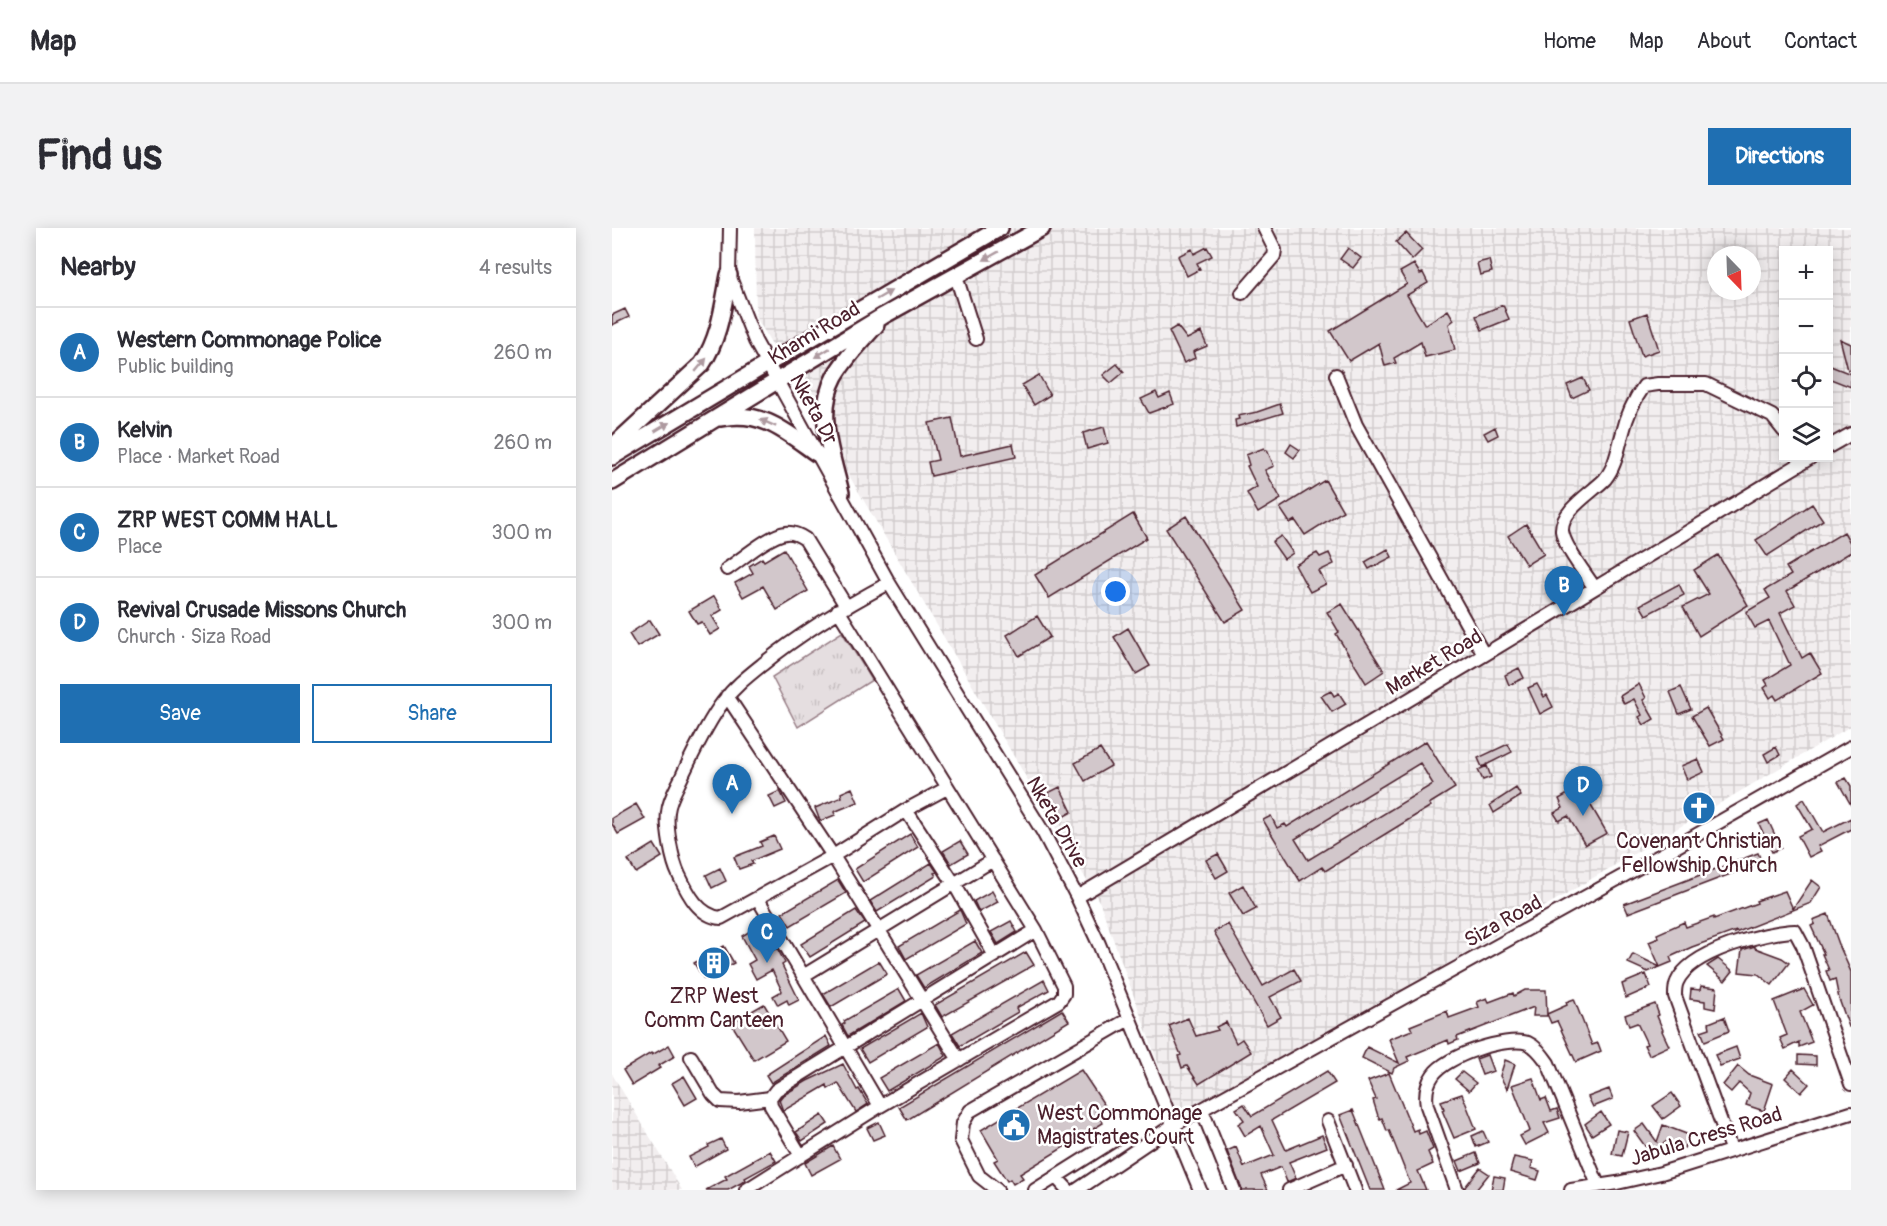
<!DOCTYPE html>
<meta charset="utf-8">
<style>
body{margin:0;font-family:Pangolin,sans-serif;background:#f2f2f3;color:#2b2b33}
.controls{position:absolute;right:18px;top:18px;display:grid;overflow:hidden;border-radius:0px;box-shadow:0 3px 15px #0003}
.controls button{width:54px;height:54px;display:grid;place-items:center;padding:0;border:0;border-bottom:2px solid #e1e1e2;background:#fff;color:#2b2b33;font:30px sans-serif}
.compass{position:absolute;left:1095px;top:18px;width:54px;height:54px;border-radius:50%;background:#fff;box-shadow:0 3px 15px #0003;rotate:157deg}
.you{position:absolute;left:504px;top:364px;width:21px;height:21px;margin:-15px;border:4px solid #fff;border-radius:50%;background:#1a73e8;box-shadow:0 0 0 9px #1a73e833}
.badge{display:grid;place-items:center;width:39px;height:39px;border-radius:50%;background:#1f6fb2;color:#fff;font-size:20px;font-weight:700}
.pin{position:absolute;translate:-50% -50px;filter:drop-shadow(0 2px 3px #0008)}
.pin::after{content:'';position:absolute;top:32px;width:21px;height:18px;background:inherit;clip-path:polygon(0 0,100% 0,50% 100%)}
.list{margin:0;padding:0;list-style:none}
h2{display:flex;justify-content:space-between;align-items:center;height:78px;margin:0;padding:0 24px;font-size:26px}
h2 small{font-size:20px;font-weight:400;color:#7c7c81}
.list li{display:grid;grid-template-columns:39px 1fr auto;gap:18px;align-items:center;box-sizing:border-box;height:90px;padding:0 24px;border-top:2px solid #e1e1e2}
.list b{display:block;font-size:22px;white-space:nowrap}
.list p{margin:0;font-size:20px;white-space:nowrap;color:#7c7c81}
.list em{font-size:20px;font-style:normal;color:#7c7c81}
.actions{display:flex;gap:12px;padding:18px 24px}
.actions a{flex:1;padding:14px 0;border:2px solid #1f6fb2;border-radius:0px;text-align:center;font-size:21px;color:#1f6fb2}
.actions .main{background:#1f6fb2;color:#fff}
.icon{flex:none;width:33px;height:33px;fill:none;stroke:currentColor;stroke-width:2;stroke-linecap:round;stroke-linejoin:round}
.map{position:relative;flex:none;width:1239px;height:962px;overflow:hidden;border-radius:0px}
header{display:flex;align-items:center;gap:36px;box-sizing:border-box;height:84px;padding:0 30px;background:#fff;border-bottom:2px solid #e1e1e2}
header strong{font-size:28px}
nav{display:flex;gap:33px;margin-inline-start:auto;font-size:21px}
.intro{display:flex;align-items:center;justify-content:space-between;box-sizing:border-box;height:144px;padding:0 36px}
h1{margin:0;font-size:42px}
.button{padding:15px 27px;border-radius:0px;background:#1f6fb2;color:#fff;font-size:21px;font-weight:700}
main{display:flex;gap:36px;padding:0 36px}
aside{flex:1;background:#fff;border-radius:0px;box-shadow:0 3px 15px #0003}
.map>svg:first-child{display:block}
.industrial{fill:url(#industrial-grid);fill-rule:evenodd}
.grass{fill:url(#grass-tufts);stroke:#987e86;stroke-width:1.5}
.building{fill:#d2c7cb;stroke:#4a1f2b;stroke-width:1.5;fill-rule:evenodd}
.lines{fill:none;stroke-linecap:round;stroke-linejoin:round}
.minor-casing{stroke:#4a1f2b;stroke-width:16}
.major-casing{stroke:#4a1f2b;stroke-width:20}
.minor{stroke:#fff;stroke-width:12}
.major{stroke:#fff;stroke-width:15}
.oneway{fill:#ae9aa0}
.labels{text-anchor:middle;stroke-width:5;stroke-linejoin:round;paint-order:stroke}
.street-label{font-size:21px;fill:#4a1f2b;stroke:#fff}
.poi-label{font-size:21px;fill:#4a1f2b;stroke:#fff}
</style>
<header>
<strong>Map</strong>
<nav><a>Home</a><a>Map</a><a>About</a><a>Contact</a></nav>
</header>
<div class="intro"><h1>Find us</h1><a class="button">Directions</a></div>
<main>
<aside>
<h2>Nearby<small>4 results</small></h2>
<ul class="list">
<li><span class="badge">A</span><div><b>Western Commonage Police</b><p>Public building</p></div><em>260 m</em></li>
<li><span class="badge">B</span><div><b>Kelvin</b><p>Place · Market Road</p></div><em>260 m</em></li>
<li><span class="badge">C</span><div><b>ZRP WEST COMM HALL</b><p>Place</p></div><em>300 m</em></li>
<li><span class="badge">D</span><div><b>Revival Crusade Missons Church</b><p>Church · Siza Road</p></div><em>300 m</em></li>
</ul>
<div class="actions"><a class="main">Save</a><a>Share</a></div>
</aside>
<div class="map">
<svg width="1239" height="962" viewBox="0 0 1239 962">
<defs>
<pattern id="industrial-grid" width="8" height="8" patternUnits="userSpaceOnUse" patternTransform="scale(1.5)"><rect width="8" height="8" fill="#f2eeef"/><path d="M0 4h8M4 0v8" fill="none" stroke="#d1cccd"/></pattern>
<pattern id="grass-tufts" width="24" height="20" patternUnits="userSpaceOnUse" patternTransform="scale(1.5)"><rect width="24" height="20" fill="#e5dee0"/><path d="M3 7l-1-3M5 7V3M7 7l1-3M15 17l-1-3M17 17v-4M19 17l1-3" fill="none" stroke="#c6bec0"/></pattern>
</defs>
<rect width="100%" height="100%" fill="#fff"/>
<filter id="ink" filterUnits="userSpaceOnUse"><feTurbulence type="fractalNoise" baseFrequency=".0167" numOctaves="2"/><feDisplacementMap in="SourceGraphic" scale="12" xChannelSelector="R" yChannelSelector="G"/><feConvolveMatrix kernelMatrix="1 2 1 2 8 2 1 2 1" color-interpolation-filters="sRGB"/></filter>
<g filter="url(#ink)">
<!-- industrial -->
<path class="industrial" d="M143,0H1239V498L704,813L565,887L488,675L144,89ZM1172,22H1216V230H1172ZM1104,27H1140V63H1104Z
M0,846L70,962H0Z"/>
<!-- grass -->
<path class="grass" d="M230,404L260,452L186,499L160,449Z"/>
<!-- building -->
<path class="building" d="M794,5L810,22L800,32L784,14Z
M595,19L600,28L585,35L588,41L575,48L566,28L580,21L582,26Z
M736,20L749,30L741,40L728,31Z
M877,32L880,44L868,47L865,35Z
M802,36L808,46L811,45L816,55L795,67L813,97L836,82L842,92L837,96L843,122L813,129L809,114L782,130L784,135L773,138L767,115L737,133L718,103L795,56L788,44Z
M891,77L897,91L870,102L864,88Z
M13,81L17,89L0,97V87Z
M1035,85L1047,122L1030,128L1018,91Z
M565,98L575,111L589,104L595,118L581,124L583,130L572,135L557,103Z
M1228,111L1239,116V141L1236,142Z
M505,136L512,144L499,155L491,147Z
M1216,137L1239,146V159L1216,150Z
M427,147L438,167L422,177L410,157Z
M971,150L977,162L960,170L955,157Z
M544,164L547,170L558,165L562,176L537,185L529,171Z
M668,176L671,185L624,199L623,192L627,191L626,188L645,184Z
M340,190L348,228L401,216L404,229L319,248L316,234L326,232L317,195Z
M492,199L496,215L475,221L471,205Z
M883,199L886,207L876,212L872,205Z
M679,216L688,222L682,230L674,224Z
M652,220L653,222H655L662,238L653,242L669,271L646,285L635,265L645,259L635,238L637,237L634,227Z
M713,252L731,283L693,307L683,292L678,295L668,280Z
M1200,276L1211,292L1155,328L1144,312Z
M521,286L535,310L437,370L423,347Z
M574,288L633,382L613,394L554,301Z
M914,296L932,326L914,337L896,308Z
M1232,304L1239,316V324L1175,363L1183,377L1168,385L1190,430L1198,425L1210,445L1165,472L1162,467L1158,470L1152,460L1156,457L1153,452L1178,437L1157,393L1143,400L1134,384L1158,370L1153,362L1179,347L1174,339Z
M669,308L681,325L672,331L660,314Z
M172,321L196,363L165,382L151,358L131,369L123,355L141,345L137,338L150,330L152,333Z
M776,321L780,329L757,341L753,334Z
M705,325L708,329L717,325L722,336L707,343L714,356L698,364L683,337Z
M1106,327L1136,377L1087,408L1071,379L1097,366L1082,342Z
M1067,356L1072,367L1034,387L1028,377Z
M102,368L110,382L100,388L108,401L98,407L90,394L85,396L77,383Z
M730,376L772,443L754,455L724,406L727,404L715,384Z
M425,388L438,409L407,428L395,407Z
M38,392L47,406L25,419L17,406Z
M516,400L538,438L524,446L502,409Z
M907,440L912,450L897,457L893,447Z
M925,456L932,469L935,467L941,479L928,486L916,460Z
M1027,456L1034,470L1031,472L1042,491L1032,497L1027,489L1030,487L1022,471L1012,476L1008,468Z
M1069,459L1079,481L1067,486L1058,464Z
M719,463L722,468L727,465L734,476L720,484L709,468Z
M1094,480L1112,511L1098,518L1080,488Z
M814,513L843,560L817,576L819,578L713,643L710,639L688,653L651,592L659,588L665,600L673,596L675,599ZM808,535L821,556L696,632L683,611Z
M896,516L900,524L870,539L866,530Z
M1164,519L1168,527L1156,534L1152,526Z
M488,521L499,538L473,553L463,535Z
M1086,531L1092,544L1075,552L1069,538Z
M875,538L879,549L871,552L866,542Z
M1234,550L1239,558V577L1226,554Z
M448,559L460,584L449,590L436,565Z
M968,559L995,605L973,617L956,588L947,593L942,585L951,580L947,571Z
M240,560L246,574L222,584L223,587L208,593L203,580L230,569L229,565Z
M904,560L909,568L882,585L878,577Z
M168,563L174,575L163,580L157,568Z
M1192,571L1211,604L1239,590V601L1206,618L1209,623L1197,629L1186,608L1200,601L1185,576Z
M24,576L33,591L6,606L0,596V590Z
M1156,592L1169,620L1160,624L1147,596Z
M298,606L306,619L251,654L243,641Z
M162,608L168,621L139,633L141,636L127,641L122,629L150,618L148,614Z
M348,613L356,626L339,636L331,623Z
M42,616L50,629L24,645L16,632Z
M1146,625L1150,634L1016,685L1012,676Z
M606,626L616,643L604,650L594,632Z
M319,635L325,644L322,645L324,648L265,684L258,673Z
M108,640L114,653L100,660L94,647Z
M226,652L234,665L178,698L170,685Z
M1200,652L1209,659L1199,675L1123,705L1124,703L1080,719L1058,729L1060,734L1048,739L1037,714L1047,710L1045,706L1072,694L1074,699L1102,689V691L1145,675L1144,673L1173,663L1181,681Z
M631,657L644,681L631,688L617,665Z
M380,663L386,674L367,684L362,673Z
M244,682L253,695L198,729L189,716Z
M348,682L354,696L294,731L287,718Z
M1216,686L1228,719L1239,744V798L1237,799L1227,771L1223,751L1218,753L1214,743L1217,742L1210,726H1212L1199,698L1203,696L1201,692Z
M399,693L405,704L386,716L379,704Z
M616,696L651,758L682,741L689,753L658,769L669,789L655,797L602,704Z
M143,700L157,724L165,720L173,735L170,737L187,772L177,777L175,772L166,777L161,768L170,763L160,742L144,751L136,736L143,732L130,708Z
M363,713L370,725L312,760L304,747Z
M112,718L122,735L92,751L82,735Z
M1143,718V720L1170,730L1177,735L1160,757L1146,746L1127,744L1130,722Z
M414,724L422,737L330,789L323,777Z
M1021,726L1048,739L1036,744L1016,735Z
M1106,731L1121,743L1113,753L1095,738Z
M267,733L275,746L219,779L211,766Z
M1034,746L1039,759L1014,770L1010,756Z
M432,752L437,762L404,780L406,784L348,818L340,805Z
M1089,758L1105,760L1103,781L1093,779V773L1078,771L1079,761L1088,762Z
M287,761L294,773L236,808L230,797L233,795L232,793Z
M1192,761L1201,777L1188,784L1200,814L1187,819V814L1173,821L1168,810L1175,807L1162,773Z
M913,762H934L935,788H921L922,779L845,809L846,812L837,816L836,812L795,829L797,833L782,840L780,845L750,830L755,819L787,835L777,811L800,802L798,798L835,783L837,790L867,779L865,774L875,770L877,774L901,765L902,768Z
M962,771L980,817L986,815L989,823L964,834L945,793L939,795L935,786L955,777L954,774Z
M152,776L174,813L142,832L119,795Z
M1043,776L1047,787L1045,788L1051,802L1050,803L1057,818L1037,827L1032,817L1035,816L1025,795L1017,798L1013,787Z
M450,782L457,793L295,892L287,879Z
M309,785L315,799L256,834L248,821Z
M1112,789L1117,803L1093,813L1089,803L1098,800L1097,795Z
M576,790L584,808L606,802L604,799L614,794L624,815L630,811L639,824L587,856L575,838L570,840L566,828L569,827L557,798Z
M214,808L219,818L159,855L154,847Z
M327,815L334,828L275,863L267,850Z
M57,817L63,828L46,838L48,840L20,857L11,842L39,825L40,827Z
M1124,819L1128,831L1108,838L1103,827Z
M875,827L881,843L870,847L864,831Z
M1186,827L1204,828V837L1186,836Z
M893,832L903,836L895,861L888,848Z
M231,836L245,862L247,861L256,876L244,884L226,855L216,861L215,857L171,883L167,872L170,868L195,853Z
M1126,838L1137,847L1161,856L1152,883L1134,877L1138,865L1127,855L1119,864L1111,857Z
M1181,841L1197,856L1189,865L1173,850Z
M469,842L493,878L484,883L491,895L408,946L411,950L401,956L398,951L395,953L382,933L386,931L369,902Z
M715,843L723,855L660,892L674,922L710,907L715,919L677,934L684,950L675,954L669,939L649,947L656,962H630L615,923L624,919L632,939L662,927L649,898L633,908L626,896L632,892L624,881L632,876L640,888Z
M850,844L864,855L857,863L843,851Z
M777,845L801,903L806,901L807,906L814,903L821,921L816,924L821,936L806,943L814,962H784L798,955L777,902L775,903L770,890L768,891L766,888L761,872L764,871L756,853Z
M72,848L85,870L73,877L60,855Z
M921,850L929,872L934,870L939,883L945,881L948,890L932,895L937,905L913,917L908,908L918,903L900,857Z
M997,861L1001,871L981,879L976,869Z
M1060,865L1069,878L1051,891L1041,878Z
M850,866L864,901L842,910L830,882L832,881L829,873Z
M741,882L773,962H758L728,887Z
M989,884L997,896L980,907L973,896Z
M210,887L216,896L190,913L184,904Z
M267,894L273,907L261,912L255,900Z
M1032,896L1045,914L1051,897L1077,907L1072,920L1055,913L1038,925L1022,903Z
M1005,902L1016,904L1010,928L1000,926Z
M871,903L876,914L864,919L860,908Z
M109,911L114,921L82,939L77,929L97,919L96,917Z
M221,918L228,931L199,947L193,935Z
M158,923L164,933L133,950L134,952L129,955L116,962H94L115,951L113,948Z
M864,925L868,935L849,943L845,933Z
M902,929L921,933L919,940L928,943L925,952L898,944Z
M868,940L877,946L864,962H853V959Z
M882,948L893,950L891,962H879Z"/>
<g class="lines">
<defs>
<path id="minor" d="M118,0L117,47L143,113L277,355L431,604L465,669L487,716L588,962
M344,48L364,111
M630,65L662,28L663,22L652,0
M724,147L744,197L872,427
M1216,219L1239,206
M115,341C130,331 157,307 174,305C181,304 187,307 193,311L234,378
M277,355C232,379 190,404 151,436C136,448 122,459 111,474C97,492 81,525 71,546C66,558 57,571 56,584C54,600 60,633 67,647C76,666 87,688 109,690L221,628L294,582L335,560
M982,359C973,345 952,319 950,303C949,282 981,264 993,251C1004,238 1006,220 1011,204C1015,187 1022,172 1032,158L1046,156H1094L1160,188L1172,203
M115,468L221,628L347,832
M294,582L343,657L383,728
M465,669L872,427L1198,230
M146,671L268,878
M191,748L381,632
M79,829L101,866L108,873L127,874L158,870
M590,882L622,962
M716,893L743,962
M1119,921L1063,768C1063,763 1063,758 1065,754C1078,723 1153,704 1183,703L1191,718L1239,856
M189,928L159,878L158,870L164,862L424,702
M444,949L456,962
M134,962L268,878L447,773L452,766V758L424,702L226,382
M385,962L367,948L349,912L351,895L358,883L517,791
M423,962L504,911
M465,962L560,898L1067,617L1239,519
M677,962L734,937
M845,962L815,878C813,867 814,857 821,847C834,828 893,808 916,815C925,819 930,827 936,835L986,957
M959,962L1005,955L1049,945L1239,885"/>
<path id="major" d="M109,190C150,182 173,203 204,225
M0,219L90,136C108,109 111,78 117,47
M0,229L155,136L388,0
M0,254L271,88L430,0
M229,265C220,227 203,185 223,148C234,129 250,113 264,97"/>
</defs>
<!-- minor casing -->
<use href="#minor" class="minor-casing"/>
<!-- major casing -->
<use href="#major" class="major-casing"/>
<!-- minor -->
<use href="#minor" class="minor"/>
<!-- major -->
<use href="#major" class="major"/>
</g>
<!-- one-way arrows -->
<defs><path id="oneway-solid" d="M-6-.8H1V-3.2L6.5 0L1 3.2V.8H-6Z" transform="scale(1.5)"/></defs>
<g class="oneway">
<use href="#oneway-solid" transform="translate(379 28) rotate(151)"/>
<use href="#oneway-solid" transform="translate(272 67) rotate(-30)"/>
<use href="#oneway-solid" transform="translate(210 125) rotate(149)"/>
<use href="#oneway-solid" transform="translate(89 137) rotate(-50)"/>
<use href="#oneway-solid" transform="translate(156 195) rotate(-156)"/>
<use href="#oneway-solid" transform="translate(50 199) rotate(-31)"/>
</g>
</g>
<!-- icons -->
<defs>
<symbol id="church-disc" viewBox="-11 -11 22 22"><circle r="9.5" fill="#1f6fb2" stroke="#fff"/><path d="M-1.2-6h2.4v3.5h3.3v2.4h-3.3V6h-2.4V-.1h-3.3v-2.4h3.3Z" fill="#fff"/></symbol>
<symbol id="building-disc" viewBox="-11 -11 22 22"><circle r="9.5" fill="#1f6fb2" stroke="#fff"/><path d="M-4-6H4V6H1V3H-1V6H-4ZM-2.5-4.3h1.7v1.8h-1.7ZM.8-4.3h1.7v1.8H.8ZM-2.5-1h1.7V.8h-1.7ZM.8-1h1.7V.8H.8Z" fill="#fff"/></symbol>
<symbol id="civic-disc" viewBox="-11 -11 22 22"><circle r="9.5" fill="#1f6fb2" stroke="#fff"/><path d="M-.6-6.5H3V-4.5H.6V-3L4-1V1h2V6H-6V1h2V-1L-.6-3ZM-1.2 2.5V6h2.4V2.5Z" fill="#fff"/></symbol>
</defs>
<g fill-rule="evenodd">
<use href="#church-disc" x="1068" y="561" width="38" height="38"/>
<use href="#building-disc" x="83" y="716" width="38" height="38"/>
<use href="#civic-disc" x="383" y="878" width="38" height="38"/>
</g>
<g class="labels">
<!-- street labels -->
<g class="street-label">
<text transform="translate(202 105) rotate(-31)" y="7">Khami Road</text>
<text transform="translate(202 181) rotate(61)" y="7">Nketa Dr</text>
<text transform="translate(822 434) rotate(-31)" y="7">Market Road</text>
<text transform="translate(445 594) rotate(60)" y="7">Nketa Drive</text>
<text transform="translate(891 693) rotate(-29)" y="7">Siza Road</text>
<text transform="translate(1094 908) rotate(-17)" y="7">Jabula Cress Road</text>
</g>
<!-- poi labels -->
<g class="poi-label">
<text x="1087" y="620">Covenant Christian<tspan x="1087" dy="24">Fellowship Church</tspan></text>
<text x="102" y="775">ZRP West<tspan x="102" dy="24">Comm Canteen</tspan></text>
<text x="425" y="892" text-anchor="start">West Commonage<tspan x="425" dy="24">Magistrates Court</tspan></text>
</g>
</g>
</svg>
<div class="controls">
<button>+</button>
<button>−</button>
<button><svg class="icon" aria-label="locate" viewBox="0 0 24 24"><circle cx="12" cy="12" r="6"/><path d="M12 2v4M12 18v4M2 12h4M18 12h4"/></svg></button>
<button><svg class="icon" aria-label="layers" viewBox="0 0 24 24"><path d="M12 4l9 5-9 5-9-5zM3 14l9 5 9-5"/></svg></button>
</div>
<svg class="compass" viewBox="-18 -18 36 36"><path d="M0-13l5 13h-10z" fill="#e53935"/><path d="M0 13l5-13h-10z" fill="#7c7c81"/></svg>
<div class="you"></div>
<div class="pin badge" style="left:120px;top:586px">A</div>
<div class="pin badge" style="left:952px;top:388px">B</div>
<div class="pin badge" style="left:155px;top:735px">C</div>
<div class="pin badge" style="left:971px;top:588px">D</div>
</div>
</main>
